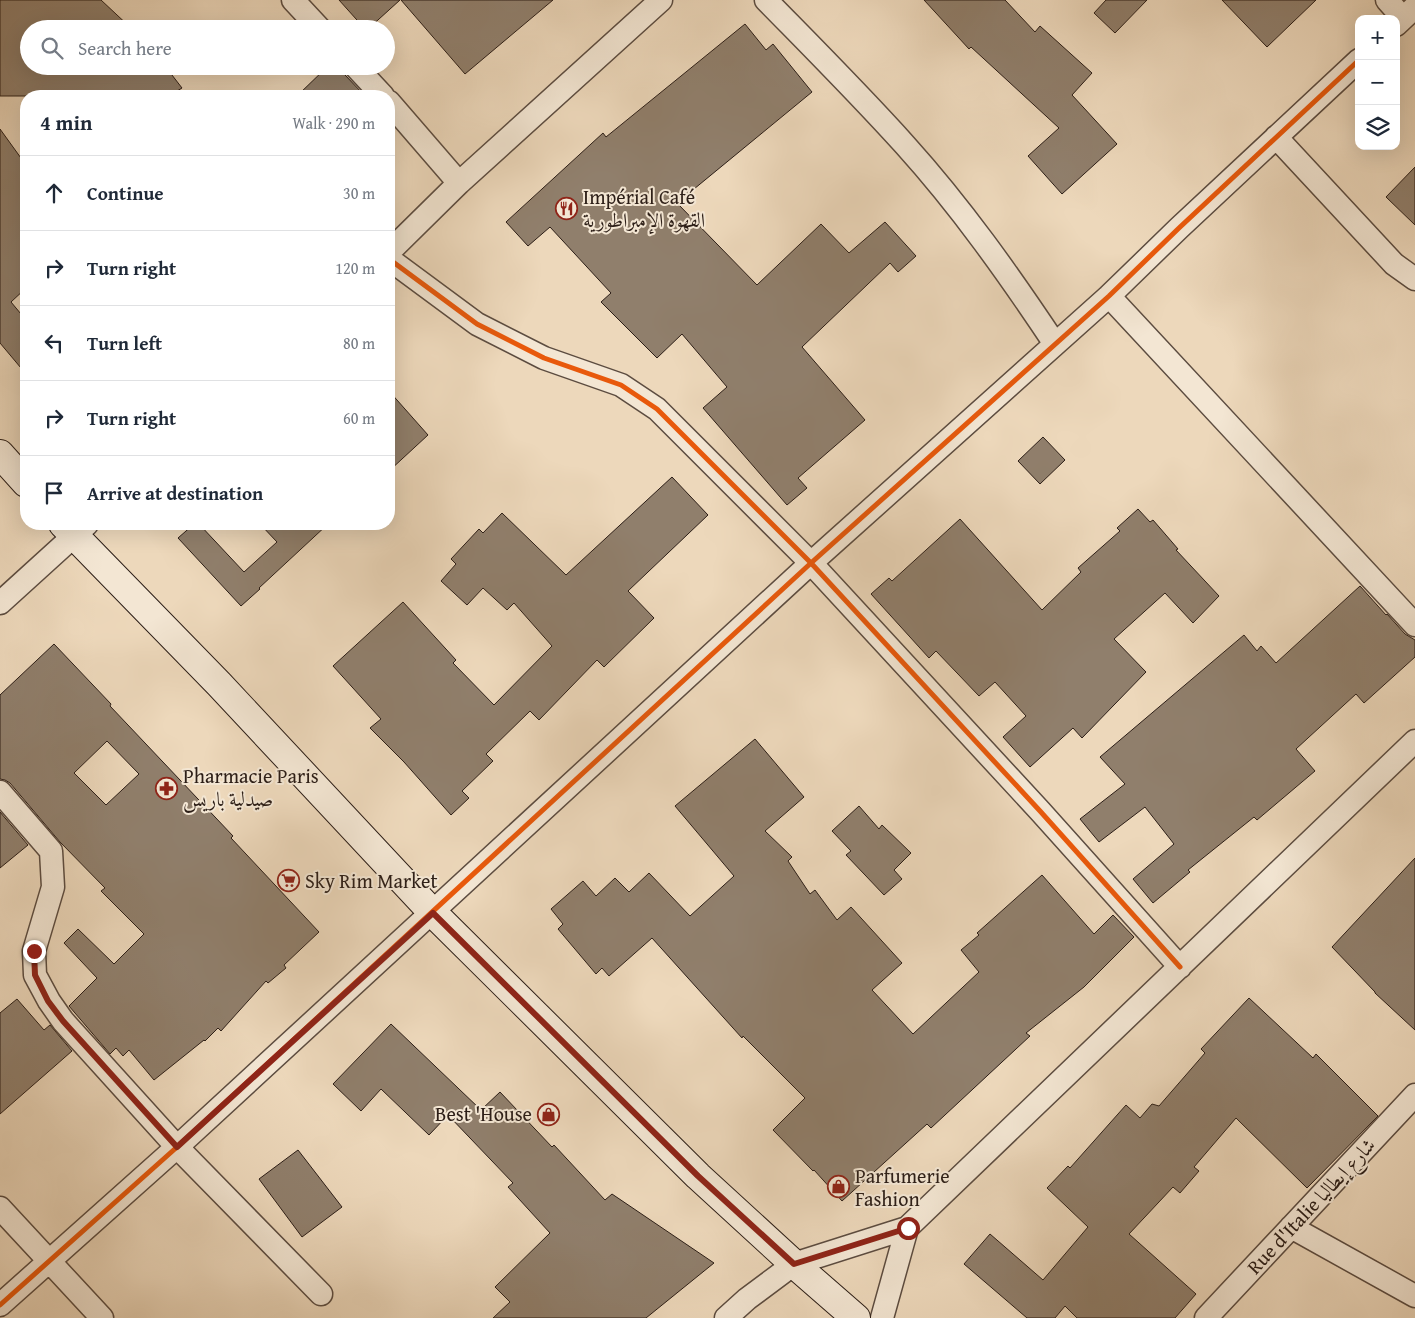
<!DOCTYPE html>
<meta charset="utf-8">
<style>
body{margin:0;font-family:"Gentium Book Plus",Amiri,serif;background:#f6f6f7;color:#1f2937}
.controls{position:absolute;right:15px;top:15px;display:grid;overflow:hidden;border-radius:10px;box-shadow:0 5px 20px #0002}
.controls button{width:45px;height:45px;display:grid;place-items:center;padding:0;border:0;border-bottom:1px solid #e0e1e3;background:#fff;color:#1f2937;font:25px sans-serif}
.stop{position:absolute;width:15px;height:15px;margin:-11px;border:4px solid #8f2418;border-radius:50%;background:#fff}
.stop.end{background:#8f2418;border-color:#fff;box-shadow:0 1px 5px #0008}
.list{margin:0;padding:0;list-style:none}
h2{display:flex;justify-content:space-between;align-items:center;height:65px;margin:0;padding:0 20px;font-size:21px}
h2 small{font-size:16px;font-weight:400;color:#747a83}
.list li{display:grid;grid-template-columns:32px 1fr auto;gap:15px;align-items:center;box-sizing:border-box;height:75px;padding:0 20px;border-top:1px solid #e0e1e3}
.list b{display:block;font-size:19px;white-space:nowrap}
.list em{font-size:16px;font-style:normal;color:#747a83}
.icon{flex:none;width:28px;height:28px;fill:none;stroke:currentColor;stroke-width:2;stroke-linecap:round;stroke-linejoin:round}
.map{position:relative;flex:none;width:1415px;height:1318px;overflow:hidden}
.search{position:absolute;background:#fff;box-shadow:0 5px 20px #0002;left:20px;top:20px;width:375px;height:55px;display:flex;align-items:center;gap:12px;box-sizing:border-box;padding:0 18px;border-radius:28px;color:#747a83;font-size:19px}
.panel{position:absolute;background:#fff;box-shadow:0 5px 20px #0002;left:20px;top:90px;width:375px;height:440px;border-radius:20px}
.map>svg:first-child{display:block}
.building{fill:#907f6c;stroke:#2c1e17;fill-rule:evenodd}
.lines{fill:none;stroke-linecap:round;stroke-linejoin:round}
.minor-casing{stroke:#5c4c40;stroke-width:25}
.secondary-casing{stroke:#2c1e17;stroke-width:30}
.minor{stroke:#f3e6d3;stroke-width:22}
.secondary{stroke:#f3e6d3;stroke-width:28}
.cycleway-casing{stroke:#f3e6d3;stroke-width:8}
.cycleway{stroke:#e8590c;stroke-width:5}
.route{stroke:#8f2418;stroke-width:6}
.labels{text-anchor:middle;stroke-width:4;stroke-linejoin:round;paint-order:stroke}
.poi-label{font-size:20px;fill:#2c1e17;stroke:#f3e6d3;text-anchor:start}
.street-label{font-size:20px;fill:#2c1e17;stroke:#f3e6d3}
</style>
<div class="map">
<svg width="1415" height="1318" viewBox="0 0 1415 1318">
<rect width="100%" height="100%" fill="#edd8bb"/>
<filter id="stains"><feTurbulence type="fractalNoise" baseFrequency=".004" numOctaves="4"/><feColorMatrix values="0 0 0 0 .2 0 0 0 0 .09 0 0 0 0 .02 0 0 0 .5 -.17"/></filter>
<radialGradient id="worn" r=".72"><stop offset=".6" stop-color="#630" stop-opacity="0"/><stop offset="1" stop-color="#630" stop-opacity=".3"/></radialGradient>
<!-- building -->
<path class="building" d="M0,0H101L132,29H29V66H165L182,88L169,96H0Z
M339,0H400L368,29H365Z
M401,0H553L465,74Z
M924,0H1005L1035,32L1040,26L1092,73L1072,95L1117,144L1062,194L1028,156L1059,128L971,47L969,49Z
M1106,0H1147L1115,33L1094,13Z
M1222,0H1316L1267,47Z
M745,24L766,50L773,44L812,92L677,203L757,285L821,224L849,253L885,222L916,256L898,272L890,263L802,347L865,420L798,478L807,488L787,505L703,408L727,387L682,334L657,358L601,302L611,293L550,227L528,246L506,222L603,133L606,137Z
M328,66H342L345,75L365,96H297Z
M0,129L26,165V288L11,302L26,320V374L0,343Z
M1415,167V225L1386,197Z
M389,391L428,435L389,471Z
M1043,437L1065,460L1040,484L1018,461Z
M672,477L708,515L628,591L654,618L604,667L597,660L539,720L530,711L486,754L493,761L462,791L469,798L451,815L404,762L370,728L381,719L333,666L403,602L456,660L453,663L494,705L552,646L514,603L507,610L483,588L467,605L441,581L456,564L451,559L479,529L483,533L502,513L566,575Z
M1138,509L1150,522L1153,520L1178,549L1176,550L1219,596L1193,623L1165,593L1114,639L1146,672L1082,738L1073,728L1030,767L1003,737L1026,716L995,682L979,696L936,651L929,658L871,594L889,578L892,581L960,519L1042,610L1081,572L1078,568L1120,531L1117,528Z
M194,524H199L244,572L277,542L260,524H328L259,588L260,589L241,606L178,538Z
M1360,586L1386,615L1387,614L1405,634L1415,640V657L1364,703L1356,694L1296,749L1315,771L1257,820L1254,817L1188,870L1190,872L1153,903L1133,879L1174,844L1145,807L1099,842L1080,819L1125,784L1100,757L1244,635L1257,651L1261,646L1276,663Z
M54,644L111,704L110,706L233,836L231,838L319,932L284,965L286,968L268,983L266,981L221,1031L218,1028L205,1041L204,1040L154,1080L129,1050L123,1056L116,1048L110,1054L69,1006L97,978L64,943L78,929L114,964L144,934L101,891L105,888L60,842L10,783L5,780L0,779V695ZM107,741L139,774L106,805L74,773Z
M755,739L804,797L765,831L792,857L788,861L810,894L815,890L837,920L851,907L902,963L872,990L913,1034L979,972L961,950L979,935L977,933L1042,875L1094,934L1113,915L1134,937L1084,987L1026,1033L1030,1036L931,1128L927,1124L842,1201L814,1170L813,1171L773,1130L805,1098L743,1036L742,1038L652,938L609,976L602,968L596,974L558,929L563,924L551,909L583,881L596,896L615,878L629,892L649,873L690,916L734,876L675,806Z
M859,806L879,829L882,825L911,853L894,870L902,879L884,895L846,855L851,851L832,831Z
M0,812L28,845L0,868Z
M1415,858V1030L1375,993V992L1332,947Z
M1249,998L1313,1058L1316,1054L1378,1116L1307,1188L1236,1118L1194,1167L1199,1171L1180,1193L1173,1187L1129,1234L1196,1294L1175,1318H1077L1065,1306L1055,1318H1027L964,1264L990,1234L1043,1280L1088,1227L1047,1188L1068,1166L1070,1168L1126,1105L1140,1118L1152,1104L1159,1106L1205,1053L1201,1049Z
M17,999L44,1030L50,1025L72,1051L0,1114V1013Z
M391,1024L481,1110L500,1092L552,1147L554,1145L605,1200L612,1194L714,1263L646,1318H493L510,1302L495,1287L550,1233L508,1187L513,1183L448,1115L429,1135L381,1089L361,1111L333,1084Z
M298,1150L342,1207L302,1237L259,1179Z"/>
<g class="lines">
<defs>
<path id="minor" d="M293,0L320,29
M766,0C813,48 860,95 905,145C961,207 1009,275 1055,344
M1387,0L1403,18
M1396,25L1415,7
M355,66L383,96
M389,102L459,183
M1276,137L1394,264L1415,279
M389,252L459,183L661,0
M389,259L477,324L544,358L621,385L657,409L811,563L1040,811L1180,967
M1109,296L1415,625
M0,603L87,524
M0,792L51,851L53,887L34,951L35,975L49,1001L63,1021L177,1147L321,1294
M0,1208L102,1318
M1291,1227L1415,1296
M0,1305L177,1147L811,563L1109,296L1179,228L1359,60
M726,1318L747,1299L794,1264L907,1228L1415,741
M882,1318L907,1228
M1206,1318L1415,1095"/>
<path id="secondary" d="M0,454L26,483
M63,524L219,684L433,913L698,1176L794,1264L856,1318"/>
</defs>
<!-- minor casing -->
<use href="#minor" class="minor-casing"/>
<!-- secondary casing -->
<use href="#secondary" class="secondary-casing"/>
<!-- minor -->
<use href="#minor" class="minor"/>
<!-- secondary -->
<use href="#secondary" class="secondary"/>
<defs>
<path id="cycleway" d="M389,259L477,324L544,358L621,385L657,409L811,563L1040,811L1180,967
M0,1305L177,1147L811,563L1109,296L1179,228L1359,60"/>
</defs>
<!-- cycleway casing -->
<use href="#cycleway" class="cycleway-casing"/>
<!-- cycleway -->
<use href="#cycleway" class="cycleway"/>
</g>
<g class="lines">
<!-- route -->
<path class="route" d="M34,951L35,975L48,1001L63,1021L177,1147L433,913L698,1176L794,1264L908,1228"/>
</g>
<!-- icons -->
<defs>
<symbol id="restaurant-ring" viewBox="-11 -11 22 22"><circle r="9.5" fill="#f3e6d3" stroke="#8f2418" stroke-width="1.5"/><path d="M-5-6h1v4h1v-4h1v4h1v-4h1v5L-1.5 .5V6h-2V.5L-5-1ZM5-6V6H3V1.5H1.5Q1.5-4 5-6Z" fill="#8f2418"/></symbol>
<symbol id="pharmacy-ring" viewBox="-11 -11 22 22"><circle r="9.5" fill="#f3e6d3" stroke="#8f2418" stroke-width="1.5"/><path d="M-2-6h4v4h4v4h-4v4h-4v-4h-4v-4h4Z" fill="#8f2418"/></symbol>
<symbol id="supermarket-ring" viewBox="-11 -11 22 22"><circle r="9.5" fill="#f3e6d3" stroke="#8f2418" stroke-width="1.5"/><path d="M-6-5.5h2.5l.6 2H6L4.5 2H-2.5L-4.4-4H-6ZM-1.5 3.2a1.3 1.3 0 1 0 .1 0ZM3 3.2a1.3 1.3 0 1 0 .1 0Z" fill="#8f2418"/></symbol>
<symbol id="shop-ring" viewBox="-11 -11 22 22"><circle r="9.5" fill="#f3e6d3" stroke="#8f2418" stroke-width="1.5"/><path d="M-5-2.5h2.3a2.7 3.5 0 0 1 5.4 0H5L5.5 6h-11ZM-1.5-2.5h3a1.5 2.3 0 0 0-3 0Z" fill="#8f2418"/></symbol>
</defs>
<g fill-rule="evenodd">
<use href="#restaurant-ring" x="554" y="196" width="25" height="25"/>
<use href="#pharmacy-ring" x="154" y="776" width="25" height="25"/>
<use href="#supermarket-ring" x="276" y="868" width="25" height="25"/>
<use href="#shop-ring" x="536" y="1102" width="25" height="25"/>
<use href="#shop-ring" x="826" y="1174" width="25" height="25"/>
</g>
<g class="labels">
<!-- poi labels -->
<g class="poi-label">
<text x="583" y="204">Impérial Café<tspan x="583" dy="23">القهوة الإمبراطورية</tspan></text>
<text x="183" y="783">Pharmacie Paris<tspan x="183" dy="23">صيدلية باريس</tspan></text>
<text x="305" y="888">Sky Rim Market</text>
<text x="532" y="1121" text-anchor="end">Best 'House</text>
<text x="855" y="1183">Parfumerie<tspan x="855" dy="23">Fashion</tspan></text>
</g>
<!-- street labels -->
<g class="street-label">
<text transform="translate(1311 1206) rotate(-47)" y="7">Rue d'Italie شارع إيطاليا</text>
</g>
</g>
<rect width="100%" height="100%" filter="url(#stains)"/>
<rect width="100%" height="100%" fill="url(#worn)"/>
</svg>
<div class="controls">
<button>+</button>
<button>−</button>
<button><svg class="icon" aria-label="layers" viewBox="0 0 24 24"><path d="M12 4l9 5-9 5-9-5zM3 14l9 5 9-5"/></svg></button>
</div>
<div class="stop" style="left:908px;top:1228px"></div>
<div class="stop end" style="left:34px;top:951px"></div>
<div class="search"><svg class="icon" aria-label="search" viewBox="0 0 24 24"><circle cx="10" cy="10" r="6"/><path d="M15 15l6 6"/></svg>Search here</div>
<section class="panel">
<h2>4 min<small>Walk · 290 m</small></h2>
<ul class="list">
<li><svg class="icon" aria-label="ahead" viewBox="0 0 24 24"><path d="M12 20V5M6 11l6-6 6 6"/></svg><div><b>Continue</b></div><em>30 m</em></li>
<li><svg class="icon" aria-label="right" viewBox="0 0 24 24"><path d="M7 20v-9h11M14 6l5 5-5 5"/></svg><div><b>Turn right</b></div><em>120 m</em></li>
<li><svg class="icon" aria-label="left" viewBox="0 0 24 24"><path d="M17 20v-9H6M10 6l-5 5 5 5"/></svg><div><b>Turn left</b></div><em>80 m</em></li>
<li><svg class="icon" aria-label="right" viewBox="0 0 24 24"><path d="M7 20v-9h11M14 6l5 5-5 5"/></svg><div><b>Turn right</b></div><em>60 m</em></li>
<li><svg class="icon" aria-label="arrive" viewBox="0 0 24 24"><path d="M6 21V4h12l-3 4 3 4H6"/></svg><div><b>Arrive at destination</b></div></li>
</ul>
</section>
</div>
